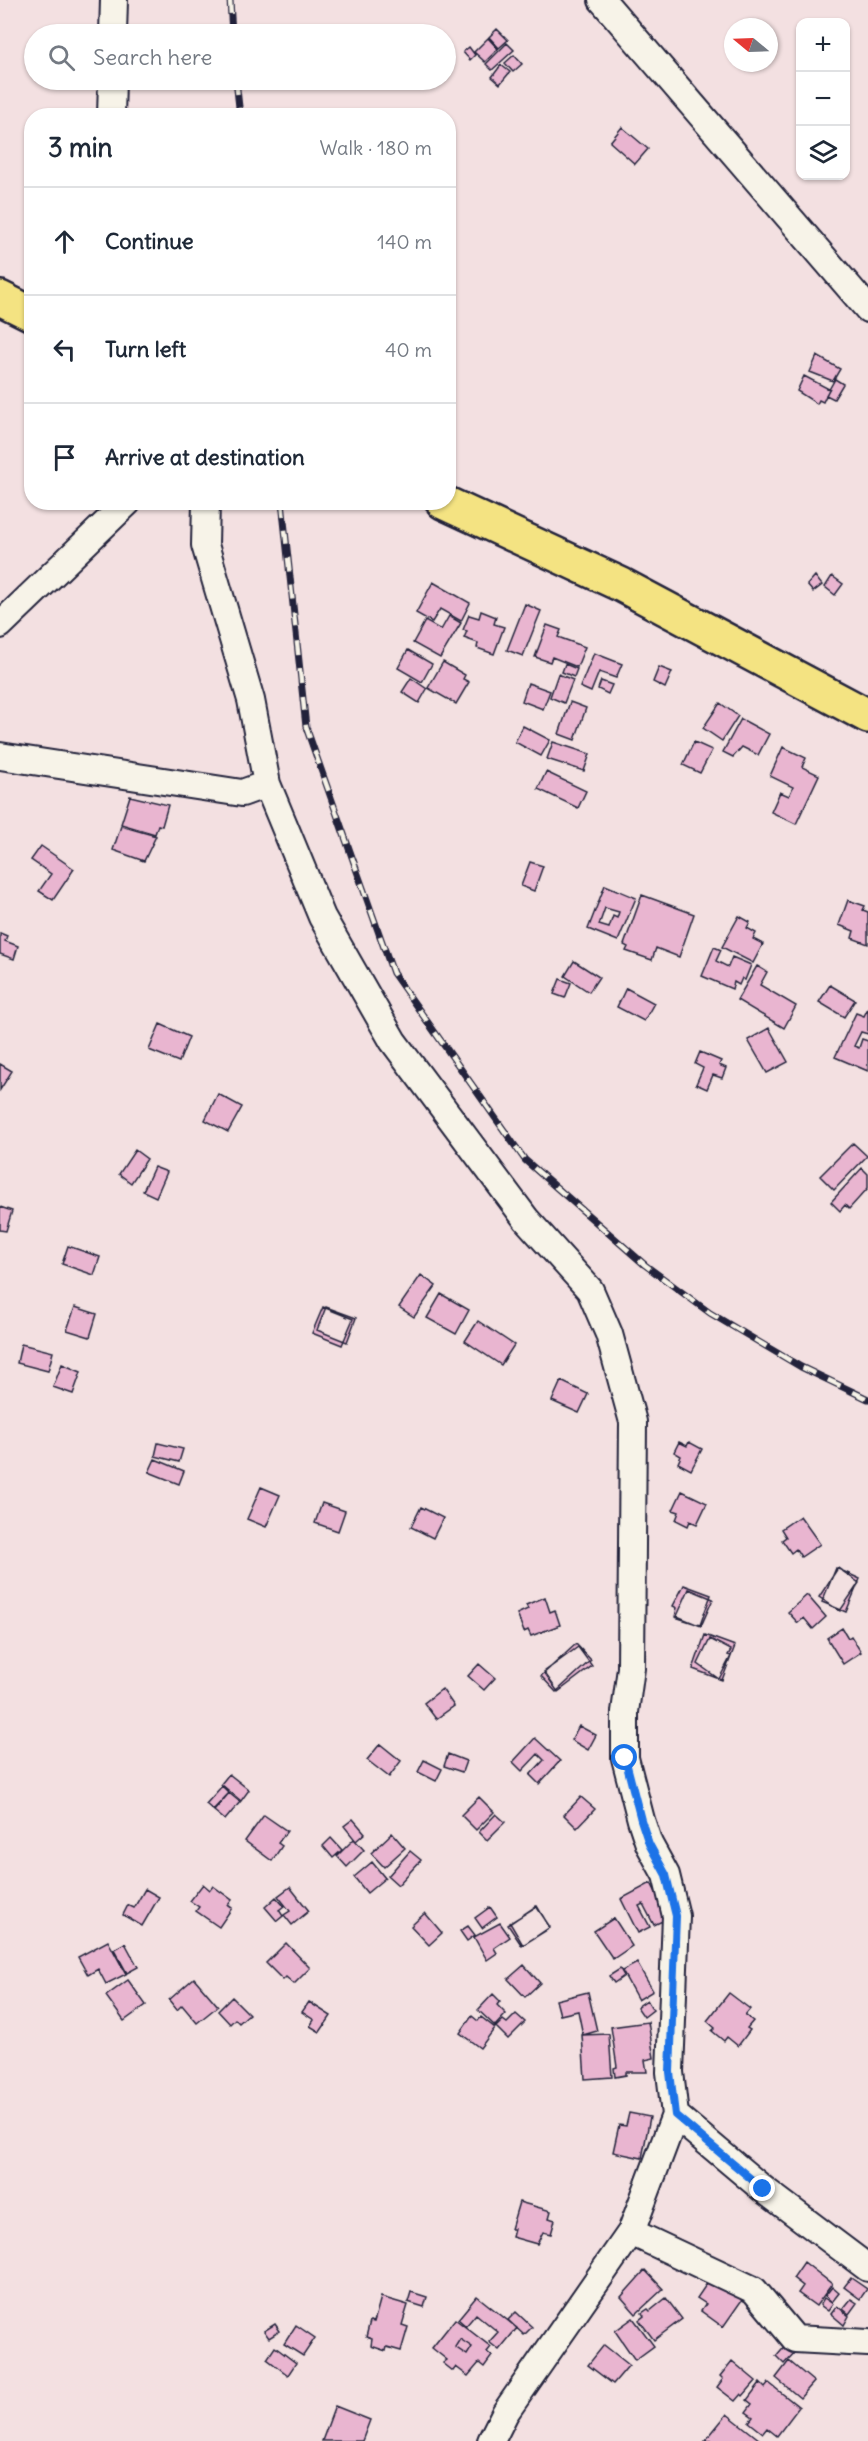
<!DOCTYPE html>
<meta charset="utf-8">
<style>
body{margin:0;font-family:Delius,sans-serif;background:#f2f2f3;color:#1f2937}
.controls{position:absolute;right:18px;top:18px;display:grid;overflow:hidden;border-radius:12px;box-shadow:0 2px 4px #0004}
.controls button{width:54px;height:54px;display:grid;place-items:center;padding:0;border:0;border-bottom:2px solid #e0e1e3;background:#fff;color:#1f2937;font:30px sans-serif}
.compass{position:absolute;left:724px;top:18px;width:54px;height:54px;border-radius:50%;background:#fff;box-shadow:0 2px 4px #0004;rotate:289deg}
.stop{position:absolute;width:18px;height:18px;margin:-14px;border:4px solid #1a73e8;border-radius:50%;background:#fff}
.stop.end{background:#1a73e8;border-color:#fff;box-shadow:0 2px 6px #0008}
.list{margin:0;padding:0;list-style:none}
h2{display:flex;justify-content:space-between;align-items:center;height:78px;margin:0;padding:0 24px;font-size:26px}
h2 small{font-size:20px;font-weight:400;color:#747a83}
.list li{display:grid;grid-template-columns:39px 1fr auto;gap:18px;align-items:center;box-sizing:border-box;height:108px;padding:0 24px;border-top:2px solid #e0e1e3}
.list b{display:block;font-size:22px;white-space:nowrap}
.list em{font-size:20px;font-style:normal;color:#747a83}
.icon{flex:none;width:33px;height:33px;fill:none;stroke:currentColor;stroke-width:2;stroke-linecap:round;stroke-linejoin:round}
.map{position:relative;flex:none;width:868px;height:2441px;overflow:hidden}
.search{position:absolute;background:#fff;box-shadow:0 2px 4px #0004;left:24px;top:24px;width:432px;height:66px;display:flex;align-items:center;gap:15px;box-sizing:border-box;padding:0 21px;border-radius:33px;color:#747a83;font-size:22px}
.panel{position:absolute;background:#fff;box-shadow:0 2px 4px #0004;left:24px;top:108px;width:432px;height:402px;border-radius:24px}
.map>svg:first-child{display:block}
.building{fill:#e9b5d0;stroke:#22223b;stroke-width:1.5;fill-rule:evenodd}
.lines{fill:none;stroke-linecap:round;stroke-linejoin:round}
.minor-casing{stroke:#22223b;stroke-width:30}
.highway-casing{stroke:#22223b;stroke-width:38}
.minor{stroke:#f7f3e8;stroke-width:26}
.highway{stroke:#f4e382;stroke-width:33}
.rail-casing{stroke:#22223b;stroke-width:7}
.rail{stroke:#f7f3e8;stroke-width:4.5;stroke-dasharray:14;stroke-linecap:butt}
.route{stroke:#1a73e8;stroke-width:8}
</style>
<div class="map">
<svg width="868" height="2441" viewBox="0 0 868 2441">
<rect width="100%" height="100%" fill="#f3e0e1"/>
<filter id="ink" filterUnits="userSpaceOnUse"><feTurbulence type="fractalNoise" baseFrequency=".0167" numOctaves="2"/><feDisplacementMap in="SourceGraphic" scale="12" xChannelSelector="R" yChannelSelector="G"/><feConvolveMatrix kernelMatrix="1 2 1 2 8 2 1 2 1" color-interpolation-filters="sRGB"/></filter>
<g filter="url(#ink)">
<!-- building -->
<path class="building" d="M497,29L508,40L499,48L489,37Z
M488,38L498,49L485,62L474,52Z
M507,43L514,50L492,70L486,64Z
M469,47L475,55L470,60L463,52Z
M514,55L522,64L513,72L505,63Z
M501,65L510,72L500,84L492,77Z
M622,127L648,149L635,164L610,142Z
M817,356L840,369L833,381L810,372Z
M804,376L829,389L823,402L819,400L817,404L797,391Z
M835,379L843,384L834,399L826,395Z
M815,576L822,585L813,592L807,585Z
M832,576L843,584L835,595L825,587Z
M433,582L470,603L461,621L440,609L432,622L416,613Z
M525,604L541,611L523,656L507,650Z
M481,611L496,617L494,624L504,627L494,654L477,648L478,643L464,638L467,631L463,630L469,615L479,618Z
M449,616L461,623L440,658L413,643L425,621L441,630Z
M547,625L561,630L558,637L585,647L577,667L552,657L550,662L535,657Z
M408,650L432,664L422,682L398,668Z
M594,653L622,664L616,678L599,672L591,692L580,687Z
M443,662L465,675L463,679L469,682L456,704L428,688Z
M565,664L577,669L574,677L562,672Z
M659,667L672,672L665,688L653,682Z
M558,674L573,680L564,703L550,697Z
M411,678L427,689L419,703L402,692Z
M601,681L612,685L608,694L598,689Z
M528,683L550,691L543,709L522,701Z
M570,702L586,708L575,740L559,734Z
M720,703L738,716L722,741L703,728Z
M741,719L769,734L758,755L742,747L733,757L723,752Z
M523,726L550,740L541,756L515,742Z
M553,742L590,754L584,771L547,759Z
M694,742L712,750L700,773L683,765Z
M783,747L806,758L802,767L819,775L796,824L771,812L780,792L789,796L793,787L770,776Z
M546,772L586,791L578,808L538,789Z
M130,796L168,805L162,826L158,825L155,834L121,824Z
M121,826L156,836L144,861L113,850Z
M41,846L74,869L53,900L39,891L51,874L31,860Z
M530,862L543,866L534,891L521,886Z
M605,885L636,898L618,941L588,929ZM605,908L619,912L617,918L613,916L609,928L599,925Z
M642,895L694,914L679,957L656,948L652,960L626,951L628,947L624,945Z
M848,900L865,906L863,910L868,912V944L852,938L854,931L839,925Z
M739,916L750,922L747,928L756,933L753,939L763,944L753,963L722,947Z
M0,933L7,936L5,941L18,946L14,959L0,954Z
M714,947L721,950L716,961L728,967L732,957L751,965L745,980L742,978L739,985L734,982L732,989L702,976Z
M574,961L599,977L589,992L565,976Z
M757,966L767,972L760,985L796,1006L784,1028L737,1000Z
M560,979L571,983L565,998L554,994Z
M830,985L855,1000L844,1017L819,1002Z
M626,988L654,1003L644,1021L617,1007Z
M868,1008V1034L861,1032L854,1046L859,1048L862,1039L868,1041V1071L835,1057L856,1013L864,1016Z
M160,1024L189,1037L179,1062L149,1050Z
M769,1028L788,1062L767,1073L748,1040Z
M700,1052L721,1061L719,1065L726,1068L722,1078L713,1075L707,1089L696,1084L703,1068L695,1064Z
M0,1064L12,1071L0,1090Z
M218,1094L242,1107L228,1132L205,1120Z
M853,1143L867,1156L834,1190L820,1176Z
M135,1150L147,1159L131,1183L119,1174Z
M154,1167L167,1172L156,1197L143,1191Z
M862,1168L868,1174V1188L849,1209L845,1205L840,1211L831,1202Z
M0,1207L12,1211L6,1231L0,1230Z
M68,1246L100,1257L94,1275L62,1264Z
M421,1275L436,1286L414,1317L399,1307Z
M441,1294L469,1310L456,1334L427,1318Z
M75,1307L97,1314L90,1337L67,1330Z
M323,1307L353,1319L342,1345L312,1333Z
M326,1307L356,1318L347,1342L317,1330Z
M478,1321L514,1345L501,1365L465,1341Z
M21,1344L53,1352L48,1371L17,1363Z
M62,1364L81,1372L73,1394L53,1387Z
M561,1381L588,1394L579,1413L552,1401Z
M679,1442L687,1446L689,1442L702,1449L691,1470L678,1463L681,1456L674,1452Z
M158,1443L183,1449L179,1462L155,1456Z
M155,1459L184,1471L179,1484L149,1472Z
M261,1487L280,1495L266,1527L247,1519Z
M682,1491L707,1503L697,1524L690,1521L688,1526L676,1520L679,1512L673,1510Z
M322,1503L345,1511L338,1531L315,1523Z
M421,1507L443,1518L433,1538L411,1527Z
M800,1516L820,1544L801,1557L796,1549L791,1553L782,1540L786,1537L781,1529Z
M836,1568L860,1579L846,1612L822,1602Z
M838,1568L859,1583L840,1611L819,1597Z
M684,1585L711,1595L700,1625L675,1617L677,1608L673,1606Z
M689,1589L713,1599L701,1626L677,1616Z
M807,1595L826,1617L813,1629L804,1618L798,1623L788,1612Z
M545,1597L550,1612L555,1610L560,1625L531,1636L528,1630L524,1632L517,1614L528,1609L526,1605Z
M842,1628L848,1638L851,1636L861,1652L843,1664L827,1638Z
M705,1635L735,1646L722,1680L693,1669Z
M710,1639L731,1650L728,1655L731,1656L719,1679L698,1664Z
M576,1644L591,1660L556,1692L541,1676Z
M578,1647L592,1666L558,1692L544,1672Z
M479,1664L495,1678L484,1690L468,1676Z
M442,1689L454,1706L436,1719L424,1703Z
M579,1726L596,1735L588,1750L571,1740Z
M535,1738L560,1761L539,1784L530,1775L544,1760L538,1754L522,1771L513,1762Z
M380,1744L401,1761L389,1777L367,1760Z
M448,1754L466,1761L462,1772L444,1766Z
M424,1760L442,1769L436,1781L418,1772Z
M229,1774L249,1790L241,1801L221,1784Z
M222,1786L229,1793L213,1810L206,1804Z
M229,1793L240,1802L225,1820L214,1811Z
M479,1797L494,1812L476,1830L461,1815Z
M581,1797L595,1809L577,1828L564,1815Z
M496,1814L505,1822L487,1840L479,1832Z
M264,1815L287,1831L278,1843L282,1846L272,1861L245,1841Z
M353,1819L365,1833L356,1841L344,1826Z
M392,1833L405,1848L384,1867L371,1853Z
M331,1838L342,1850L333,1858L323,1846Z
M354,1839L364,1850L347,1867L337,1856Z
M410,1851L421,1860L398,1885L388,1876Z
M372,1862L385,1878L367,1893L354,1877Z
M651,1883L669,1918L654,1925L643,1904L639,1906L650,1927L638,1933L621,1899Z
M203,1884L210,1890L213,1886L232,1900L228,1905L232,1908L219,1927L196,1911L199,1907L190,1901Z
M290,1887L309,1911L292,1925L284,1915L290,1911L278,1896Z
M145,1889L159,1897L142,1926L123,1915L128,1905L134,1908Z
M276,1897L284,1906L279,1910L283,1916L277,1921L265,1907Z
M536,1906L550,1927L522,1946L508,1925Z
M537,1906L550,1928L523,1945L510,1923Z
M490,1907L497,1917L482,1928L475,1918Z
M425,1913L442,1933L429,1945L411,1926Z
M614,1918L632,1946L613,1959L594,1931Z
M500,1923L510,1937L494,1948L497,1953L487,1960L474,1937Z
M468,1926L475,1935L467,1941L460,1931Z
M108,1941L126,1974L106,1984L98,1969L88,1975L78,1957Z
M125,1943L138,1967L127,1973L114,1949Z
M286,1943L310,1968L294,1984L286,1977L283,1980L266,1963Z
M637,1963L653,1991L638,2000L622,1971Z
M524,1965L540,1983L525,1997L508,1979Z
M620,1969L624,1976L614,1983L609,1976Z
M194,1978L218,2006L197,2023L182,2005L177,2010L169,2000Z
M128,1980L146,2005L124,2021L106,1996Z
M588,1992L597,2031L583,2035L578,2011L560,2015L556,2000Z
M729,1993L750,2009L745,2015L753,2021L747,2028L750,2030L738,2046L727,2037L724,2041L712,2031L715,2028L707,2021Z
M493,1994L500,2001L497,2005L506,2014L495,2026L478,2010Z
M232,1997L249,2014L239,2023L235,2019L230,2024L218,2011Z
M647,2000L653,2010L644,2017L637,2007Z
M309,2002L331,2016L320,2032L310,2026L314,2020L302,2012Z
M516,2014L525,2022L508,2039L496,2027L503,2020L507,2023Z
M472,2016L478,2021L481,2017L495,2028L480,2048L460,2033Z
M648,2022L654,2058L645,2060L647,2072H626V2075L615,2077L614,2068L617,2067L611,2027Z
M609,2034L612,2077L585,2079L582,2035Z
M629,2113L650,2117L642,2158L613,2152L619,2125L626,2126Z
M519,2202L551,2211L549,2218L555,2220L551,2234L543,2232L537,2244L512,2237L514,2229H511Z
M804,2262L832,2284L816,2306L798,2293L803,2286L793,2278Z
M645,2270L663,2289L636,2314L621,2297Z
M712,2276L744,2297L723,2327L701,2311L706,2304L697,2298Z
M851,2278L867,2289L860,2299L844,2287Z
M832,2287L839,2293L832,2302L825,2296Z
M411,2292L427,2297L424,2307L408,2302Z
M477,2296L517,2328L499,2350L489,2342L498,2332L476,2314L466,2326L458,2319Z
M381,2297L408,2305L402,2325L408,2327L401,2351L387,2347L386,2351L371,2346L372,2339L366,2337L370,2321L374,2322Z
M666,2298L682,2319L654,2340L639,2320L644,2316L642,2313L648,2309L650,2311Z
M824,2298L833,2304L828,2311L820,2305Z
M851,2299L857,2303L849,2314L843,2309Z
M837,2306L849,2316L844,2325L831,2314Z
M516,2312L532,2327L524,2335L508,2320Z
M633,2318L654,2346L635,2360L615,2331Z
M455,2319L491,2347L487,2352L492,2356L484,2367L479,2363L468,2376L456,2367L453,2371L443,2363L447,2360L432,2348ZM460,2339L472,2347L467,2355L455,2347Z
M275,2324L280,2331L269,2338L264,2331Z
M296,2325L315,2338L303,2356L284,2344Z
M460,2339L472,2347L467,2355L455,2347Z
M787,2343L796,2351L784,2364L776,2356Z
M604,2345L629,2365L613,2384L588,2365Z
M275,2347L296,2363L288,2375L267,2359Z
M732,2361L756,2381L743,2396L741,2394L735,2401L717,2387L723,2379L720,2376Z
M789,2361L814,2382L800,2398L776,2378Z
M760,2383L765,2388L769,2383L799,2407L777,2436L767,2428L763,2433L749,2422L753,2417L746,2412L752,2404L747,2400Z
M335,2406L370,2420L362,2441H322Z
M727,2414L760,2440L759,2441H705Z"/>
<g class="lines">
<defs>
<path id="minor" d="M602,0L868,309
M113,34L114,0
M111,116L112,80
M0,625L128,502
M0,756L242,793L267,784L251,700L205,545L206,502
M267,784L322,917L393,1041L526,1219L590,1290L609,1334L633,1422L631,1668L625,1712V1758L641,1820L649,1844L666,1875L676,1916L670,2072L675,2115L631,2232L505,2413L491,2441
M675,2115L763,2189L868,2268
M631,2232L754,2290L795,2339L868,2343"/>
<path id="highway" d="M0,298L32,314
M443,502L622,585L868,716"/>
</defs>
<!-- minor casing -->
<use href="#minor" class="minor-casing"/>
<!-- highway casing -->
<use href="#highway" class="highway-casing"/>
<!-- minor -->
<use href="#minor" class="minor"/>
<!-- highway -->
<use href="#highway" class="highway"/>
<defs>
<path id="rail" d="M230,0L232,34
M236,80L240,116
M282,502L306,727L393,973L525,1160L645,1265L710,1313L801,1367L868,1399"/>
</defs>
<!-- rail casing -->
<use href="#rail" class="rail-casing"/>
<!-- rail -->
<use href="#rail" class="rail"/>
</g>
</g>
<g class="lines" filter="url(#ink)">
<!-- route -->
<path class="route" d="M625,1758L641,1820L649,1844L666,1875L676,1916L670,2072L675,2115L763,2189"/>
</g>
</svg>
<div class="controls">
<button>+</button>
<button>−</button>
<button><svg class="icon" aria-label="layers" viewBox="0 0 24 24"><path d="M12 4l9 5-9 5-9-5zM3 14l9 5 9-5"/></svg></button>
</div>
<svg class="compass" viewBox="-18 -18 36 36"><path d="M0-13l5 13h-10z" fill="#e53935"/><path d="M0 13l5-13h-10z" fill="#747a83"/></svg>
<div class="stop" style="left:625px;top:1758px"></div>
<div class="stop end" style="left:763px;top:2189px"></div>
<div class="search"><svg class="icon" aria-label="search" viewBox="0 0 24 24"><circle cx="10" cy="10" r="6"/><path d="M15 15l6 6"/></svg>Search here</div>
<section class="panel">
<h2>3 min<small>Walk · 180 m</small></h2>
<ul class="list">
<li><svg class="icon" aria-label="ahead" viewBox="0 0 24 24"><path d="M12 20V5M6 11l6-6 6 6"/></svg><div><b>Continue</b></div><em>140 m</em></li>
<li><svg class="icon" aria-label="left" viewBox="0 0 24 24"><path d="M17 20v-9H6M10 6l-5 5 5 5"/></svg><div><b>Turn left</b></div><em>40 m</em></li>
<li><svg class="icon" aria-label="arrive" viewBox="0 0 24 24"><path d="M6 21V4h12l-3 4 3 4H6"/></svg><div><b>Arrive at destination</b></div></li>
</ul>
</section>
</div>
